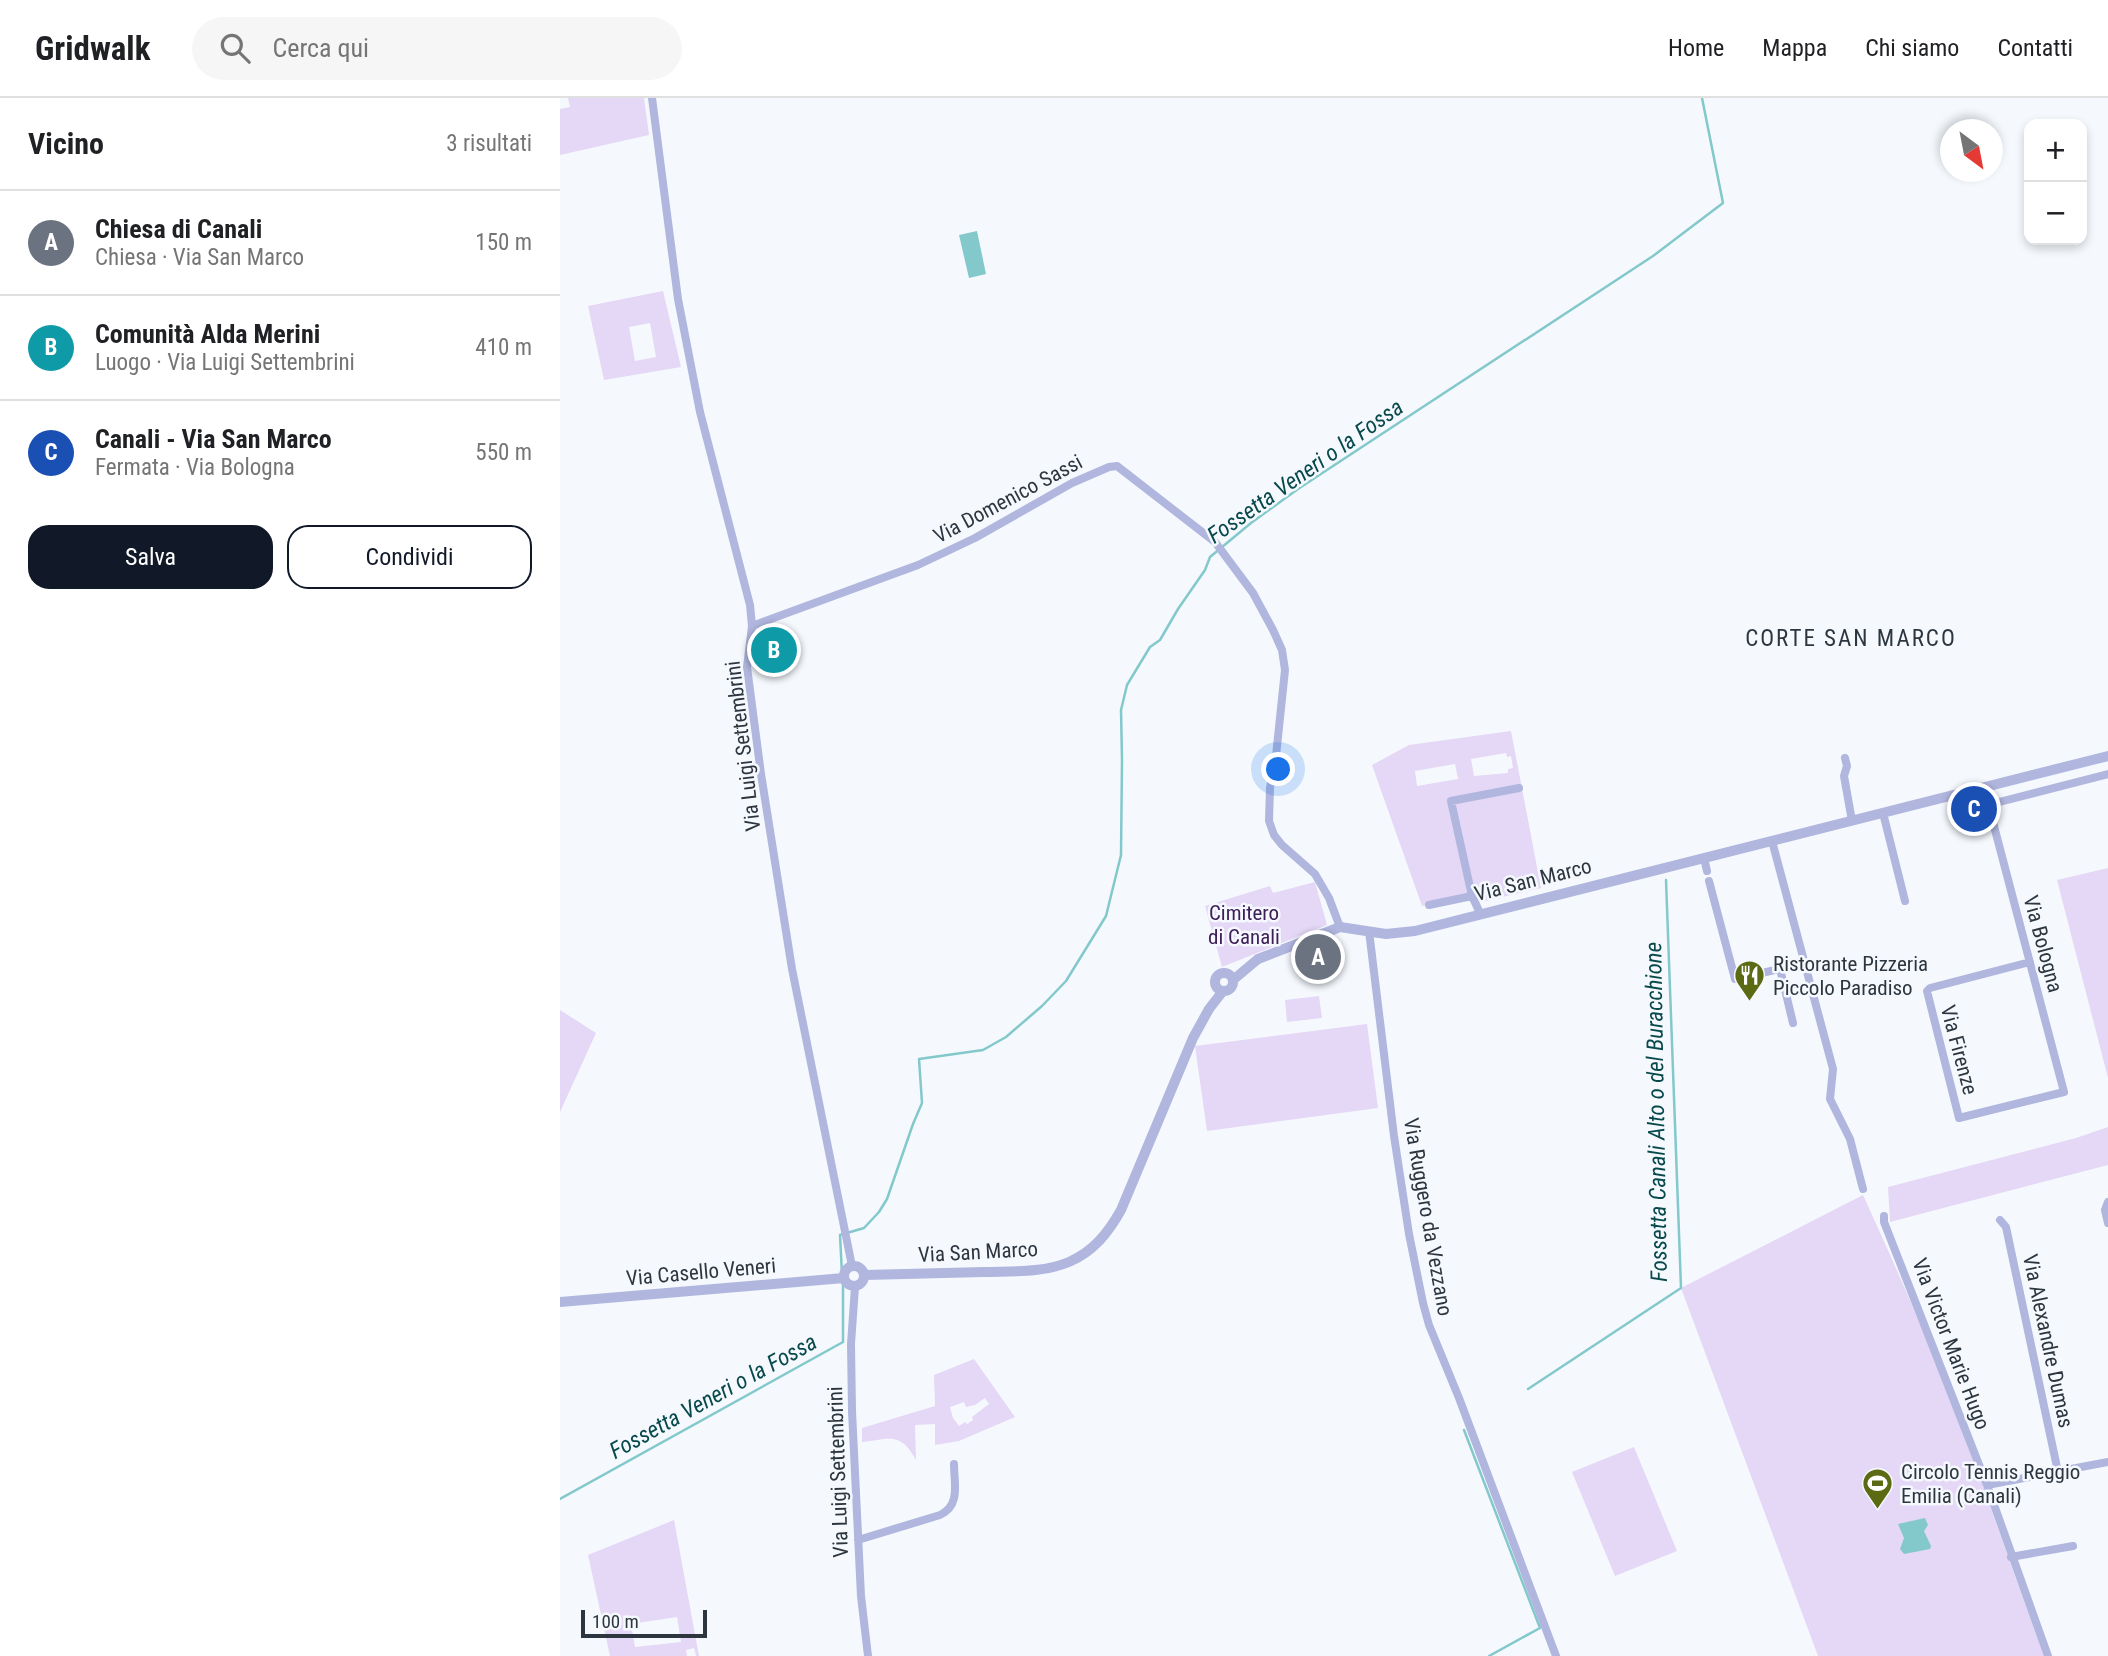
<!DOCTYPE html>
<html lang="it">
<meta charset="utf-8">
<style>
body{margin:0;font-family:"Roboto Condensed",sans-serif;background:#f6f6f6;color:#202124}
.controls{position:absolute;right:21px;top:21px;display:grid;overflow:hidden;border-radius:14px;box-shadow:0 4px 10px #0003}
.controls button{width:63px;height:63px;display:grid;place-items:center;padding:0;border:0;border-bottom:2px solid #e0e0e0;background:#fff;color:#202124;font:35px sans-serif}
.compass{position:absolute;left:1380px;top:21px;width:63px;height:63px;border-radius:50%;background:#fff;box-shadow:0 4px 10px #0003;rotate:148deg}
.scale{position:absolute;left:21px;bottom:18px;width:126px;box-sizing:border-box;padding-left:7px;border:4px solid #2d363f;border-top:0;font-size:19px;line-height:24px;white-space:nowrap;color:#2d363f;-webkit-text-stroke:5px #f5f9fe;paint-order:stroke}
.you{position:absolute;left:719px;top:672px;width:24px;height:24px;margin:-18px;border:5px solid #fff;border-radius:50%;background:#1a73e8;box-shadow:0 0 0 10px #1a73e833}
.badge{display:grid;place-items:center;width:46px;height:46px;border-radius:50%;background:#111827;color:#fff;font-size:23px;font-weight:700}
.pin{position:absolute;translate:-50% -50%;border:4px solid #fff;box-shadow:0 2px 7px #0006}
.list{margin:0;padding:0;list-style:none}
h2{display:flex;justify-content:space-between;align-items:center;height:91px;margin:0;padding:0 28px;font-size:30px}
h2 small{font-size:23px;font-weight:400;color:#757577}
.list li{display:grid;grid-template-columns:46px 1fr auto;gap:21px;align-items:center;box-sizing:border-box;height:105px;padding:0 28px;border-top:2px solid #e0e0e0}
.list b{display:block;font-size:26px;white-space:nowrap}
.list p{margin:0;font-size:23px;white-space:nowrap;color:#757577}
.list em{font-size:23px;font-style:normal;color:#757577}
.actions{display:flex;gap:14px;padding:21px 28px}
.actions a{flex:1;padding:16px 0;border:2px solid #111827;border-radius:21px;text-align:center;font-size:24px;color:#111827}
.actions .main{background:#111827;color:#fff}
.icon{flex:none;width:38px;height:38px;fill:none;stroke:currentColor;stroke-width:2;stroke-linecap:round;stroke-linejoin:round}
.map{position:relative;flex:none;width:1548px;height:1558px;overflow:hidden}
header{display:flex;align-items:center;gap:42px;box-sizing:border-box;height:98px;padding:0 35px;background:#fff;border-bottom:2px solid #e0e0e0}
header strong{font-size:33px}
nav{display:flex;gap:38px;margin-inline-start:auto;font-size:24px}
.search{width:490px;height:63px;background:#f6f6f6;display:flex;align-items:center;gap:18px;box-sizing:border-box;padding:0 24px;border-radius:38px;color:#757577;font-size:26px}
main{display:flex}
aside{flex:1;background:#fff}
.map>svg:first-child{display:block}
.green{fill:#e5d7f6;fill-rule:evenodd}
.water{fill:#83c8cb}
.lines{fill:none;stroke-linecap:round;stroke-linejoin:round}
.stream{stroke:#83c8cb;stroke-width:2.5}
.minor{stroke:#b0b6de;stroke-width:8}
.tertiary{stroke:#b0b6de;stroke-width:10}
.labels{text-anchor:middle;stroke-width:5;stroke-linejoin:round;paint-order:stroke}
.street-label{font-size:21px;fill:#2d363f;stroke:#f5f9fe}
.park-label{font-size:21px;fill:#3e2059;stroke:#f5f9fe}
.poi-label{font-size:21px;fill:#2d363f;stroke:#f5f9fe;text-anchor:start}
.water-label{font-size:23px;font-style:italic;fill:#08494c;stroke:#f5f9fe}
.neighbourhood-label{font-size:23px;letter-spacing:2px;fill:#2d363f;stroke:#f5f9fe}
</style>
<header>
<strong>Gridwalk</strong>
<div class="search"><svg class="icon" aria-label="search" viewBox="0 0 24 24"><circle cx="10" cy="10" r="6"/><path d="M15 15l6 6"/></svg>Cerca qui</div>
<nav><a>Home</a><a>Mappa</a><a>Chi siamo</a><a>Contatti</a></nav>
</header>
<main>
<aside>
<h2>Vicino<small>3 risultati</small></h2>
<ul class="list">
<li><span class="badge" style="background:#6b7280">A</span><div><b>Chiesa di Canali</b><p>Chiesa · Via San Marco</p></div><em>150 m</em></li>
<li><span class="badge" style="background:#0f9aa8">B</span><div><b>Comunità Alda Merini</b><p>Luogo · Via Luigi Settembrini</p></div><em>410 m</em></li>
<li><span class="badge" style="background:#1a4fb4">C</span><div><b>Canali - Via San Marco</b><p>Fermata · Via Bologna</p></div><em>550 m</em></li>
</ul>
<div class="actions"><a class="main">Salva</a><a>Condividi</a></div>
</aside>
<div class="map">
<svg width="1548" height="1558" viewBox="0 0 1548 1558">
<rect width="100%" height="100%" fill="#f5f9fe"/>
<!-- green -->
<path class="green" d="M8,0H84L89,37L0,57V11L10,9Z
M103,193L121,269L44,282L28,208ZM90,225L96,259L75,263L69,229Z
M951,633L981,790L916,805L912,798L862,808L812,667L849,647ZM946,655L947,659L951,658L953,670L948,671V675L914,678L911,661ZM895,666L898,681L857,688L855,673Z
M1548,770V980L1497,782Z
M755,784L767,827L662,869L645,808L710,788L713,795Z
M759,898L762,920L727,924L725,902Z
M0,912L36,935L0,1014Z
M807,926L818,1010L647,1033L635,948Z
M1548,1029V1067L1330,1124L1328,1089L1516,1040Z
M1303,1097C1343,1184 1381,1272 1414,1362C1437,1428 1460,1493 1484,1558H1258L1121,1190Z
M414,1261L455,1319L399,1343L375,1347V1326L355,1327L356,1362C340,1333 330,1341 302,1344V1330L375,1308L374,1277ZM425,1300L429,1306L412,1319L413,1322L407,1326L405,1324L399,1328L393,1320L390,1309L404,1304L406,1309L415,1307Z
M1074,1349L1117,1453L1055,1478L1012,1374Z
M114,1422L139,1558H136L134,1550L126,1552L127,1558H50L28,1457ZM117,1519L121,1544L75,1549L71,1526Z"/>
<!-- water -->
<path class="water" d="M417,133L426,176L409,180L399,137Z
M1365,1420L1368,1427L1364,1433L1371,1448L1370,1451L1344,1456L1340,1451L1344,1440L1338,1426Z"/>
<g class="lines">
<!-- stream -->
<path class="stream" d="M282,1176L280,1137L304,1130L319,1114L327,1101L353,1026L362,1005L359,961L423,952L446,939L482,908L506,883L546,818L561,757L562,662L561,612L567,587L590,549L600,542L618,511L645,472L650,459L691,425L738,391L1093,158L1163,105L1142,0
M968,1291L1121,1190L1106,782
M904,1332L980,1530L929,1558
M0,1401L283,1244V1182"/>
<!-- minor -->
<path class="minor" d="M92,0L118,201L140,314L190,507L192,528L187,569L201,676L232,871L292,1168
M192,528L358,467L415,440L512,385L549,369L557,368L655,444L693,495L713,532L722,552L725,572L716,658L710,690L709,723L714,737L722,747L755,776L769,800L780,829
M1285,660L1287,668L1284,678L1292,723
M1424,690L1504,994L1399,1020L1367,893L1370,890L1470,864
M1396,696L1397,708L1399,712L1404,713L1548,676
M1323,715L1345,803
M1212,743L1273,971L1270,1001L1290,1041L1303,1091
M1144,760L1147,773
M1149,783L1175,881L1220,871L1233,925
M912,798L891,703L959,690
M869,807L912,798L920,815
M809,833L834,1038L849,1136L863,1205L869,1227L899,1300L996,1558
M1548,1104L1545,1112L1548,1125
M1324,1118V1124L1427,1387
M1440,1122L1446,1129L1498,1374
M295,1189L291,1246L292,1313L301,1498L308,1558
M298,1442L380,1417C401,1407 394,1386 394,1366
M1451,1459L1513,1448
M1488,1558L1427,1387L1548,1364"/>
<!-- tertiary -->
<path class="tertiary" d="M655 884a9 9 0 1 1 18 0a9 9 0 1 1-18 0Z
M673,882L698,861L780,829L826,836L855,833L1548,658
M284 1178a10 10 0 1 1 20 0a10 10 0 1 1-20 0Z
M305,1177C345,1176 384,1175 424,1174C452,1173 483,1175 509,1164C534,1153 548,1135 561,1112L633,940L649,911L663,893
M0,1204L284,1180"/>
</g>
<!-- icons -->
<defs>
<symbol id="restaurant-pin" viewBox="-11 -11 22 30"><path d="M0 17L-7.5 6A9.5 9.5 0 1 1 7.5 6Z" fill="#5b6a13" stroke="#f5f9fe"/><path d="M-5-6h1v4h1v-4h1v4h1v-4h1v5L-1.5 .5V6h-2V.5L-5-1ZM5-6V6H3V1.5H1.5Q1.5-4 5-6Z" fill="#fff"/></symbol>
<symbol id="stadium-pin" viewBox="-11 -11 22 30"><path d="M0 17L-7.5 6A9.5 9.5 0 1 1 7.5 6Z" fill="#5b6a13" stroke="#f5f9fe"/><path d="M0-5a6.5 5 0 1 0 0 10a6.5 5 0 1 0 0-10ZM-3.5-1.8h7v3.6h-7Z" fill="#fff"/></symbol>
</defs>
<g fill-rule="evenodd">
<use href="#restaurant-pin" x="1172" y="860" width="35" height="47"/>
<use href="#stadium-pin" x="1300" y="1368" width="35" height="47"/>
</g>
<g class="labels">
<!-- street labels -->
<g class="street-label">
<text transform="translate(448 401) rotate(-28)" y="7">Via Domenico Sassi</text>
<text transform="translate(183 648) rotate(-97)" y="7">Via Luigi Settembrini</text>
<text transform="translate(973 782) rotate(-14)" y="7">Via San Marco</text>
<text transform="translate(1483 846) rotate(75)" y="7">Via Bologna</text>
<text transform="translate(1399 952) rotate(75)" y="7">Via Firenze</text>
<text transform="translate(868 1119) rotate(80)" y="7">Via Ruggero da Vezzano</text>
<text transform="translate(418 1154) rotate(-3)" y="7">Via San Marco</text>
<text transform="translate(141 1174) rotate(-5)" y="7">Via Casello Veneri</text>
<text transform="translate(1488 1243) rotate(78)" y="7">Via Alexandre Dumas</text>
<text transform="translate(1391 1246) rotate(69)" y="7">Via Victor Marie Hugo</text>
<text transform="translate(278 1374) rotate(-92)" y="7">Via Luigi Settembrini</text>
</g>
<!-- park labels -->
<g class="park-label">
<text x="684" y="822">Cimitero<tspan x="684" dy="24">di Canali</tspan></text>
</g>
<!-- poi labels -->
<g class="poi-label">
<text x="1213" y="873">Ristorante Pizzeria<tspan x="1213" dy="24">Piccolo Paradiso</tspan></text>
<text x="1341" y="1381">Circolo Tennis Reggio<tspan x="1341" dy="24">Emilia (Canali)</tspan></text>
</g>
<!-- water labels -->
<g class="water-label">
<text transform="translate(745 373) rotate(-35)" y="8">Fossetta Veneri o la Fossa</text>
<text transform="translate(1096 1014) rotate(-91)" y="8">Fossetta Canali Alto o del Buracchione</text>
<text transform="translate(153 1298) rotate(-29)" y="8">Fossetta Veneri o la Fossa</text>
</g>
<!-- neighbourhood labels -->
<g class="neighbourhood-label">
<text x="1291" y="548">CORTE SAN MARCO</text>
</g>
</g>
</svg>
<div class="controls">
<button>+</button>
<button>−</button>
</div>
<svg class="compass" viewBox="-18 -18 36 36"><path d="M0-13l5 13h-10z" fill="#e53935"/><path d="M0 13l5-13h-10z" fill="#757577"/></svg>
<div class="scale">100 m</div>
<div class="you"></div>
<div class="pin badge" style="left:758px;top:859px;background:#6b7280">A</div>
<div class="pin badge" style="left:214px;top:552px;background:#0f9aa8">B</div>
<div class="pin badge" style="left:1414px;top:711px;background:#1a4fb4">C</div>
</div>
</main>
